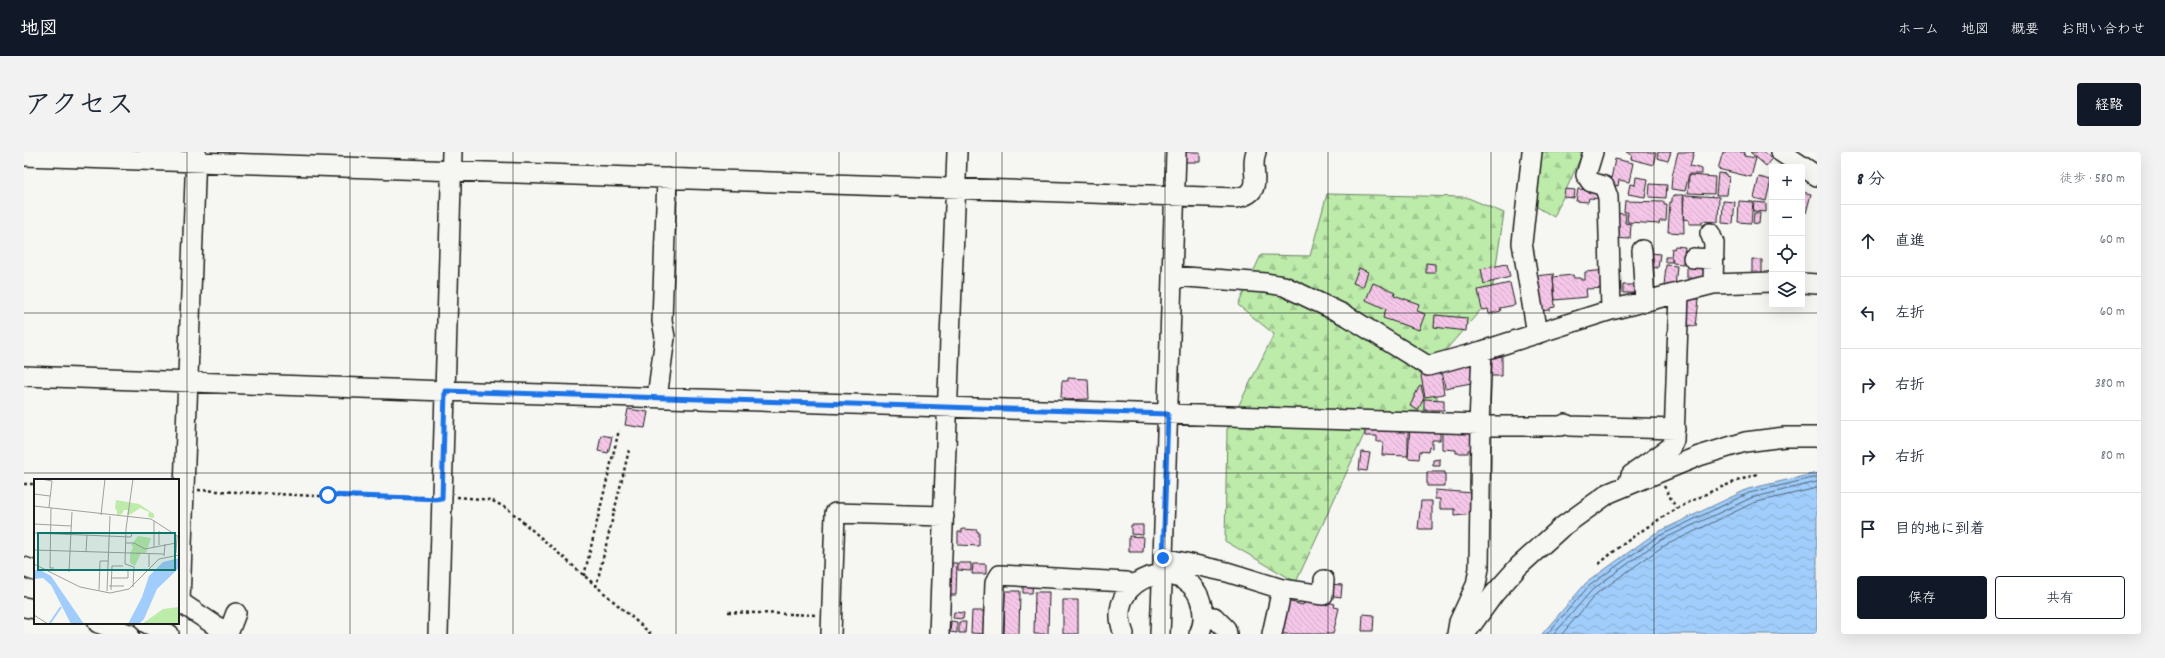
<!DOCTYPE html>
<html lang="ja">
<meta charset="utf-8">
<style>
body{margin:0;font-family:Dekko,"Klee One",sans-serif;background:#f2f2f3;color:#1f2937}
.controls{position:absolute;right:12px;top:12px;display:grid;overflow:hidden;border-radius:4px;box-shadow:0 4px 16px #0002}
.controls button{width:36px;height:36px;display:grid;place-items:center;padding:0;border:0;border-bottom:1px solid #e0e1e3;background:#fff;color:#1f2937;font:20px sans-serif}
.stop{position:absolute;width:12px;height:12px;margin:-9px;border:3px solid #1a73e8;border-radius:50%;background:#fff}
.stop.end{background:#1a73e8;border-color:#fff;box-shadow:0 1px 4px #0008}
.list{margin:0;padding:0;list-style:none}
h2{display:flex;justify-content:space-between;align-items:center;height:52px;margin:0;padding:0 16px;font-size:17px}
h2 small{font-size:13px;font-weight:400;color:#747a83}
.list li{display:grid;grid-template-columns:26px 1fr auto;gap:12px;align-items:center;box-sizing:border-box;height:72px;padding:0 16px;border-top:1px solid #e0e1e3}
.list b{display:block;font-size:15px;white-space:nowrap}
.list em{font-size:13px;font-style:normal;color:#747a83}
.actions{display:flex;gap:8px;padding:12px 16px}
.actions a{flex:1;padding:9px 0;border:1px solid #111827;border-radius:4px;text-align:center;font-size:14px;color:#111827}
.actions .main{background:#111827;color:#fff}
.icon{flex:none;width:22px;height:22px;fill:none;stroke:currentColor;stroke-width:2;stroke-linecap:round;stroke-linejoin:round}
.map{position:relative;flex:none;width:1793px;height:482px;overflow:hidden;border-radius:4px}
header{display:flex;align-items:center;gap:24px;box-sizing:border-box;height:56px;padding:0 20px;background:#111827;color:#fff}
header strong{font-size:19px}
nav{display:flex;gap:22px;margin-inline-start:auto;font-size:14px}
.intro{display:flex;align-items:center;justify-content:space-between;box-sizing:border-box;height:96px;padding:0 24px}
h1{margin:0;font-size:28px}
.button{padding:10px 18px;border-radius:4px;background:#111827;color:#fff;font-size:14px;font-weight:700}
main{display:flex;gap:24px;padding:0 24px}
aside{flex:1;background:#fff;border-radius:4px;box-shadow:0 4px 16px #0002}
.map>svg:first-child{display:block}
.forest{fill:url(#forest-firs);stroke:#6c8463}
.water{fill:url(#water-waves);stroke:#6b86a2}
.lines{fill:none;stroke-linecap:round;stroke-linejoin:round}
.shore{stroke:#516375;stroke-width:1}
.building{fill:url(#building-back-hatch);stroke:#1c1c1c}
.minor-casing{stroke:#1c1c1c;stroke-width:22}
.path{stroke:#1c1c1c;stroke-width:2.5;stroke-dasharray:3 3;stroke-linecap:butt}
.minor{stroke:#f6f6f2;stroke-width:19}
.route{stroke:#1a73e8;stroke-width:5}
.grid{fill:none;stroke:#1c1c1c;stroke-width:1;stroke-opacity:0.55}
.inset-river{fill:none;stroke:#a0cdfb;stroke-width:2}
.inset-road{fill:none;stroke:#9f9f9c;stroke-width:1}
.view{fill:#0f766e;fill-opacity:0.15;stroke:#0f766e;stroke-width:2}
.inset-edge{fill:none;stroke:#1c1c1c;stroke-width:2}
</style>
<header>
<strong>地図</strong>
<nav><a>ホーム</a><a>地図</a><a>概要</a><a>お問い合わせ</a></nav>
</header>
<div class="intro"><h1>アクセス</h1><a class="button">経路</a></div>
<main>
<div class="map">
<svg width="1793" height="482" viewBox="0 0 1793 482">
<defs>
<pattern id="forest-firs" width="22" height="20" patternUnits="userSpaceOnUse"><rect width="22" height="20" fill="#bcebaa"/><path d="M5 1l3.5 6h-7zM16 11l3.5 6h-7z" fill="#a1c992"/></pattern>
<pattern id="water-waves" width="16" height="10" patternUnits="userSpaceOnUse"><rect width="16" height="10" fill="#a0cdfb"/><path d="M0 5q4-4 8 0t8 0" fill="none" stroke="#89afd7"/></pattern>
<pattern id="building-back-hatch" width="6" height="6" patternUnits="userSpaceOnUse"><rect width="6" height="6" fill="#f5c6e8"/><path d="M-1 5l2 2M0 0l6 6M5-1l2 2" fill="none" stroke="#d1aac6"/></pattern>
</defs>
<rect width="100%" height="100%" fill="#f6f6f2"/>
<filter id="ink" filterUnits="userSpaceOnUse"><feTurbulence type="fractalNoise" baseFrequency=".025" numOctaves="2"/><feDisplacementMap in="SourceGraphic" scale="8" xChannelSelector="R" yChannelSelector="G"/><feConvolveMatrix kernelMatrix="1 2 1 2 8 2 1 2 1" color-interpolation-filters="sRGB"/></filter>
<g filter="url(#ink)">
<!-- forest -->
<path class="forest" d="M1511,0H1559L1530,65L1503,49Z
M1303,42L1442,45L1480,61L1467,146L1406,216L1416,258L1350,261L1272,430L1201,389L1203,277L1250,182L1214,153L1237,103L1286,104Z"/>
<!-- water -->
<path class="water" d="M1793,321V482H1518L1562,431L1630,382L1724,337Z"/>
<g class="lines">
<!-- shore -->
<path class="shore" d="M1523,482L1565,434L1633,385L1725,341L1793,325
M1530,482L1568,438L1635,389L1727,346L1793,330
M1538,482L1572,442L1638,395L1729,351L1793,336"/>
</g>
<!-- building -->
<path class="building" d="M1161,0H1176V10H1160Z
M1602,0H1632L1629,13L1607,7L1608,3Z
M1634,0H1647L1644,9L1633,6Z
M1654,0H1670L1666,14L1678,17V22H1665L1661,39L1647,37L1648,24Z
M1699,0H1721L1720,4L1732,6L1727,25L1694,17Z
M1726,0H1739L1748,6L1742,14Z
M1591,7L1609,11L1605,30L1595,28L1594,34L1586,32Z
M1694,21L1702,22V24L1705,25L1703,43H1692Z
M1665,23L1691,25L1690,42L1664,41Z
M1612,25L1624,27L1621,45L1604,42L1606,32L1611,33Z
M1735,25L1747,28L1742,49L1730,46Z
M1626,32L1643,33L1642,46L1625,45Z
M1541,37L1551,38L1550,46L1540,45Z
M1554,37L1578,39L1577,47L1565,46L1564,50L1552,49Z
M1778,40L1787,42L1782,61L1778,59Z
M1652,43H1659L1660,81L1644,80L1646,50H1648V45Z
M1660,43L1695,45L1694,70L1678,69V72H1665V68L1659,67Z
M1601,49L1640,50V53H1643L1642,69H1636L1635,72L1603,70L1604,60H1600Z
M1699,49L1711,50L1709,72L1698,71Z
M1715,49L1729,50L1727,71L1714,70Z
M1730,50L1742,51V60L1729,59Z
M1588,61L1602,62L1601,71L1607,72L1606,87L1587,86Z
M1730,61H1736L1735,72L1729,71Z
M1651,94L1661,95L1659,112L1649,111L1648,106V110H1641V105H1647L1648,96L1650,97Z
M1627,101L1636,102L1634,116L1625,115Z
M1728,107L1738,108V123H1728Z
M1402,111L1411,112V121H1402Z
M1483,112L1486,125L1460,132L1457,117Z
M1684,112L1682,131H1667V126H1663V115Z
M1642,113L1653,114L1651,135L1640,134Z
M1335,116L1344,120L1339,135L1329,131Z
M1583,118L1584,136L1562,137L1563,145L1531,148L1529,125L1549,123L1550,126H1557V128H1561V120Z
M1531,122L1529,124L1531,155L1526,156V158L1512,159L1510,124Z
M1349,131L1371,140L1370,143L1395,152L1393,159L1401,162L1395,178L1359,166L1362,157L1342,148Z
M1486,131L1491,153L1476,156L1477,159L1465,162L1464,157L1458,158L1454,138Z
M1599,133H1615V141H1599Z
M1659,145L1675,147L1672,174L1656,173Z
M1411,163L1443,166L1442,179L1410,175Z
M1468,203L1478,204V224H1467Z
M1450,208L1454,222L1447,223V231L1421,236L1418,218Z
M1416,215L1420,242L1401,245L1397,224L1401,218Z
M1044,226L1064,227L1065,247L1040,248V246H1037L1038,229H1044Z
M1397,234L1400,246L1394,258L1386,254L1395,235Z
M1400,247L1420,248V258H1400Z
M604,257L624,260L621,276L601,273Z
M1341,272L1384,273V304L1358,303L1359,290H1353V284H1341Z
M1386,272L1416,273V288H1408V296L1405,295L1404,300L1396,299L1395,307L1384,306Z
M1418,275L1451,276V298H1444V301H1432V298L1418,297Z
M577,283L588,285L584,301L574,299Z
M1337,300L1346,301L1343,319L1335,318Z
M1416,307V314H1409V308Z
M1403,320H1421V334H1403Z
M1411,338L1449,341V362L1431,364V357H1416V347H1411Z
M1397,349H1408V377H1394Z
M1107,373H1119V383L1107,382Z
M938,377L953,378V380H955V394L934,393V380H938Z
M1105,384L1120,385L1119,400H1105Z
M926,411H933L932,443H925Z
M934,411H947V419L934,418Z
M949,412H962V422H948Z
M999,431H1009L1008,441H999Z
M1305,432L1318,433L1317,445L1303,443Z
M981,439H996L995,482H980Z
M1011,440H1025L1024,482H1010Z
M1281,445L1311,452L1310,455L1315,456L1309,482H1256L1263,449L1279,453Z
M1039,448H1054V482H1039Z
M948,459H963L962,482L947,481Z
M930,460L940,461L939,467L929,466Z
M1339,462L1350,463L1349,479H1338Z
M927,469L933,470V481L926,480Z
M935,470H942L941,481H935Z"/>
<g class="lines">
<defs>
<path id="minor" d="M172,0L156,450L204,482L212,461
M1152,0L1139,406L1203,420L1258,437L1248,482
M1508,0L1498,91L1513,182
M1569,0L1562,23L1567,30L1580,34L1584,45L1587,158
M1757,0L1793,24
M0,4L1212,46C1244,40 1224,19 1232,0
M1686,81L1690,91L1689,132
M1618,98L1621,150
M1669,106L1690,107
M1149,124L1242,131L1260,134L1323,164L1404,214L1458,199L1587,158L1689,132L1748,130
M1778,131L1793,132
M0,224L421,239L1455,272L1459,274H1537L1541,272L1546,274L1651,277
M633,246L641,185L638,169L643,26
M1455,272L1458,199
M1604,332L1607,323L1647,295L1650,288L1655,141
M0,415L11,419
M1258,437L1299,443L1300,428
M0,455L11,457
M1180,465H1190L1202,477L1203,482
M74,471L105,482
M122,471L145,482
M414,482L428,0
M807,482L811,361L920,364
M915,482L933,0
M969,482L971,431L976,423L1102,430L1107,435
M1100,482C1076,421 1168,399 1178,455C1180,465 1180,473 1175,482
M1136,482L1139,409
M1433,482L1435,470L1452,433L1455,416L1457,272
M1441,482L1470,442L1495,414L1538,375L1585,341L1675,304L1721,290L1761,285H1793"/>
</defs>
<!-- minor casing -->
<use href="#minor" class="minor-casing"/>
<!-- path -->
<path class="path" d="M0,332H11
M1640,334L1652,356
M174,338L292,344L403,346
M433,345L467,348L484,357L627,482
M1575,412C1621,372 1675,340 1734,322
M560,424L595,278
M572,435L605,298
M704,460L793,463"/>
<!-- minor -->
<use href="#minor" class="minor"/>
</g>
</g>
<g class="lines" filter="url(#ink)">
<!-- route -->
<path class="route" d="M304,343L418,347L421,239L1144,262L1139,406"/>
</g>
<!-- grid -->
<path class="grid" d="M163,0V482M326,0V482M489,0V482M652,0V482M815,0V482M978,0V482M1141,0V482M1304,0V482M1467,0V482M1630,0V482M0,161H1793M0,321H1793"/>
<!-- overview -->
<g transform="translate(10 327)">
<rect width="145" height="145" fill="#f6f6f2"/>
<path d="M145,128V145H108L129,130Z" fill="#bcebaa"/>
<path d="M82,21L105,25L120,35V39L114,38L115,33L106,29L97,35L93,36L94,31H90L88,35L83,36V31L81,30ZM104,57L117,59L112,74H107L101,87L96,84V75L99,68L97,66Z" fill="#bcebaa"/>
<path d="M145,79V89L123,110L110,140L105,145H94L108,118L115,97L129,83ZM0,91L8,92L17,97L50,145H37L17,106L9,99L0,100Z" fill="#a0cdfb"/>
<path class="inset-river" d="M16,144L27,128"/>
<path class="inset-road" d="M7,0L18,2L15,28M0,15L16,17M0,27L117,40L145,58M17,29L16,89H20M67,36L71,0M0,45L37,47M125,52V66M0,54L97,58L98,54M92,64H100L111,70L142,64M120,68V42M0,71L130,75M52,73L53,56M142,74L143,57M130,77L131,65M0,85L46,108L76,114L95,110L125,80L145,76M115,88V75M35,93L38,33M78,99H94V90M75,107H90M99,108L100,88L91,85L92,50L99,0M65,111L66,82H74M77,111L78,87H89M73,112L76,37M0,136L14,145"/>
<path class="view" d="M4,54H141V91H4Z"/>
<rect width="145" height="145" class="inset-edge"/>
</g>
</svg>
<div class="controls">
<button>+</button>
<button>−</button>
<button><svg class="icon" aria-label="locate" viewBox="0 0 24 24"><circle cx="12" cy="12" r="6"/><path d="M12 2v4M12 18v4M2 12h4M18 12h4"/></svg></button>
<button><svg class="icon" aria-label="layers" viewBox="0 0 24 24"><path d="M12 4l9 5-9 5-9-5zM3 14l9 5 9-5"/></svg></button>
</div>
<div class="stop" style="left:304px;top:343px"></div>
<div class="stop end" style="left:1139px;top:406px"></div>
</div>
<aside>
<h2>8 分<small>徒歩 · 580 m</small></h2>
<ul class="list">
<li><svg class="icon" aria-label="ahead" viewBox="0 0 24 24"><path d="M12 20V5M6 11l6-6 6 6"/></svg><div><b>直進</b></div><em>60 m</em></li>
<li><svg class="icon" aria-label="left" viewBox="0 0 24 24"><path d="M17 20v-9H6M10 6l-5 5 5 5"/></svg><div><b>左折</b></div><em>60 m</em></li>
<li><svg class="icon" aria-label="right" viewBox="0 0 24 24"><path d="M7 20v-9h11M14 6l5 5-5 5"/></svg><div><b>右折</b></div><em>380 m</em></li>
<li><svg class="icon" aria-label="right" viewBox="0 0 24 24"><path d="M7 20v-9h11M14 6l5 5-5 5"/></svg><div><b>右折</b></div><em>80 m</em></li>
<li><svg class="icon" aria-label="arrive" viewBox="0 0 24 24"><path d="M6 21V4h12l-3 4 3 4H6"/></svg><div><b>目的地に到着</b></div></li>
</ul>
<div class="actions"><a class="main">保存</a><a>共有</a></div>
</aside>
</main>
